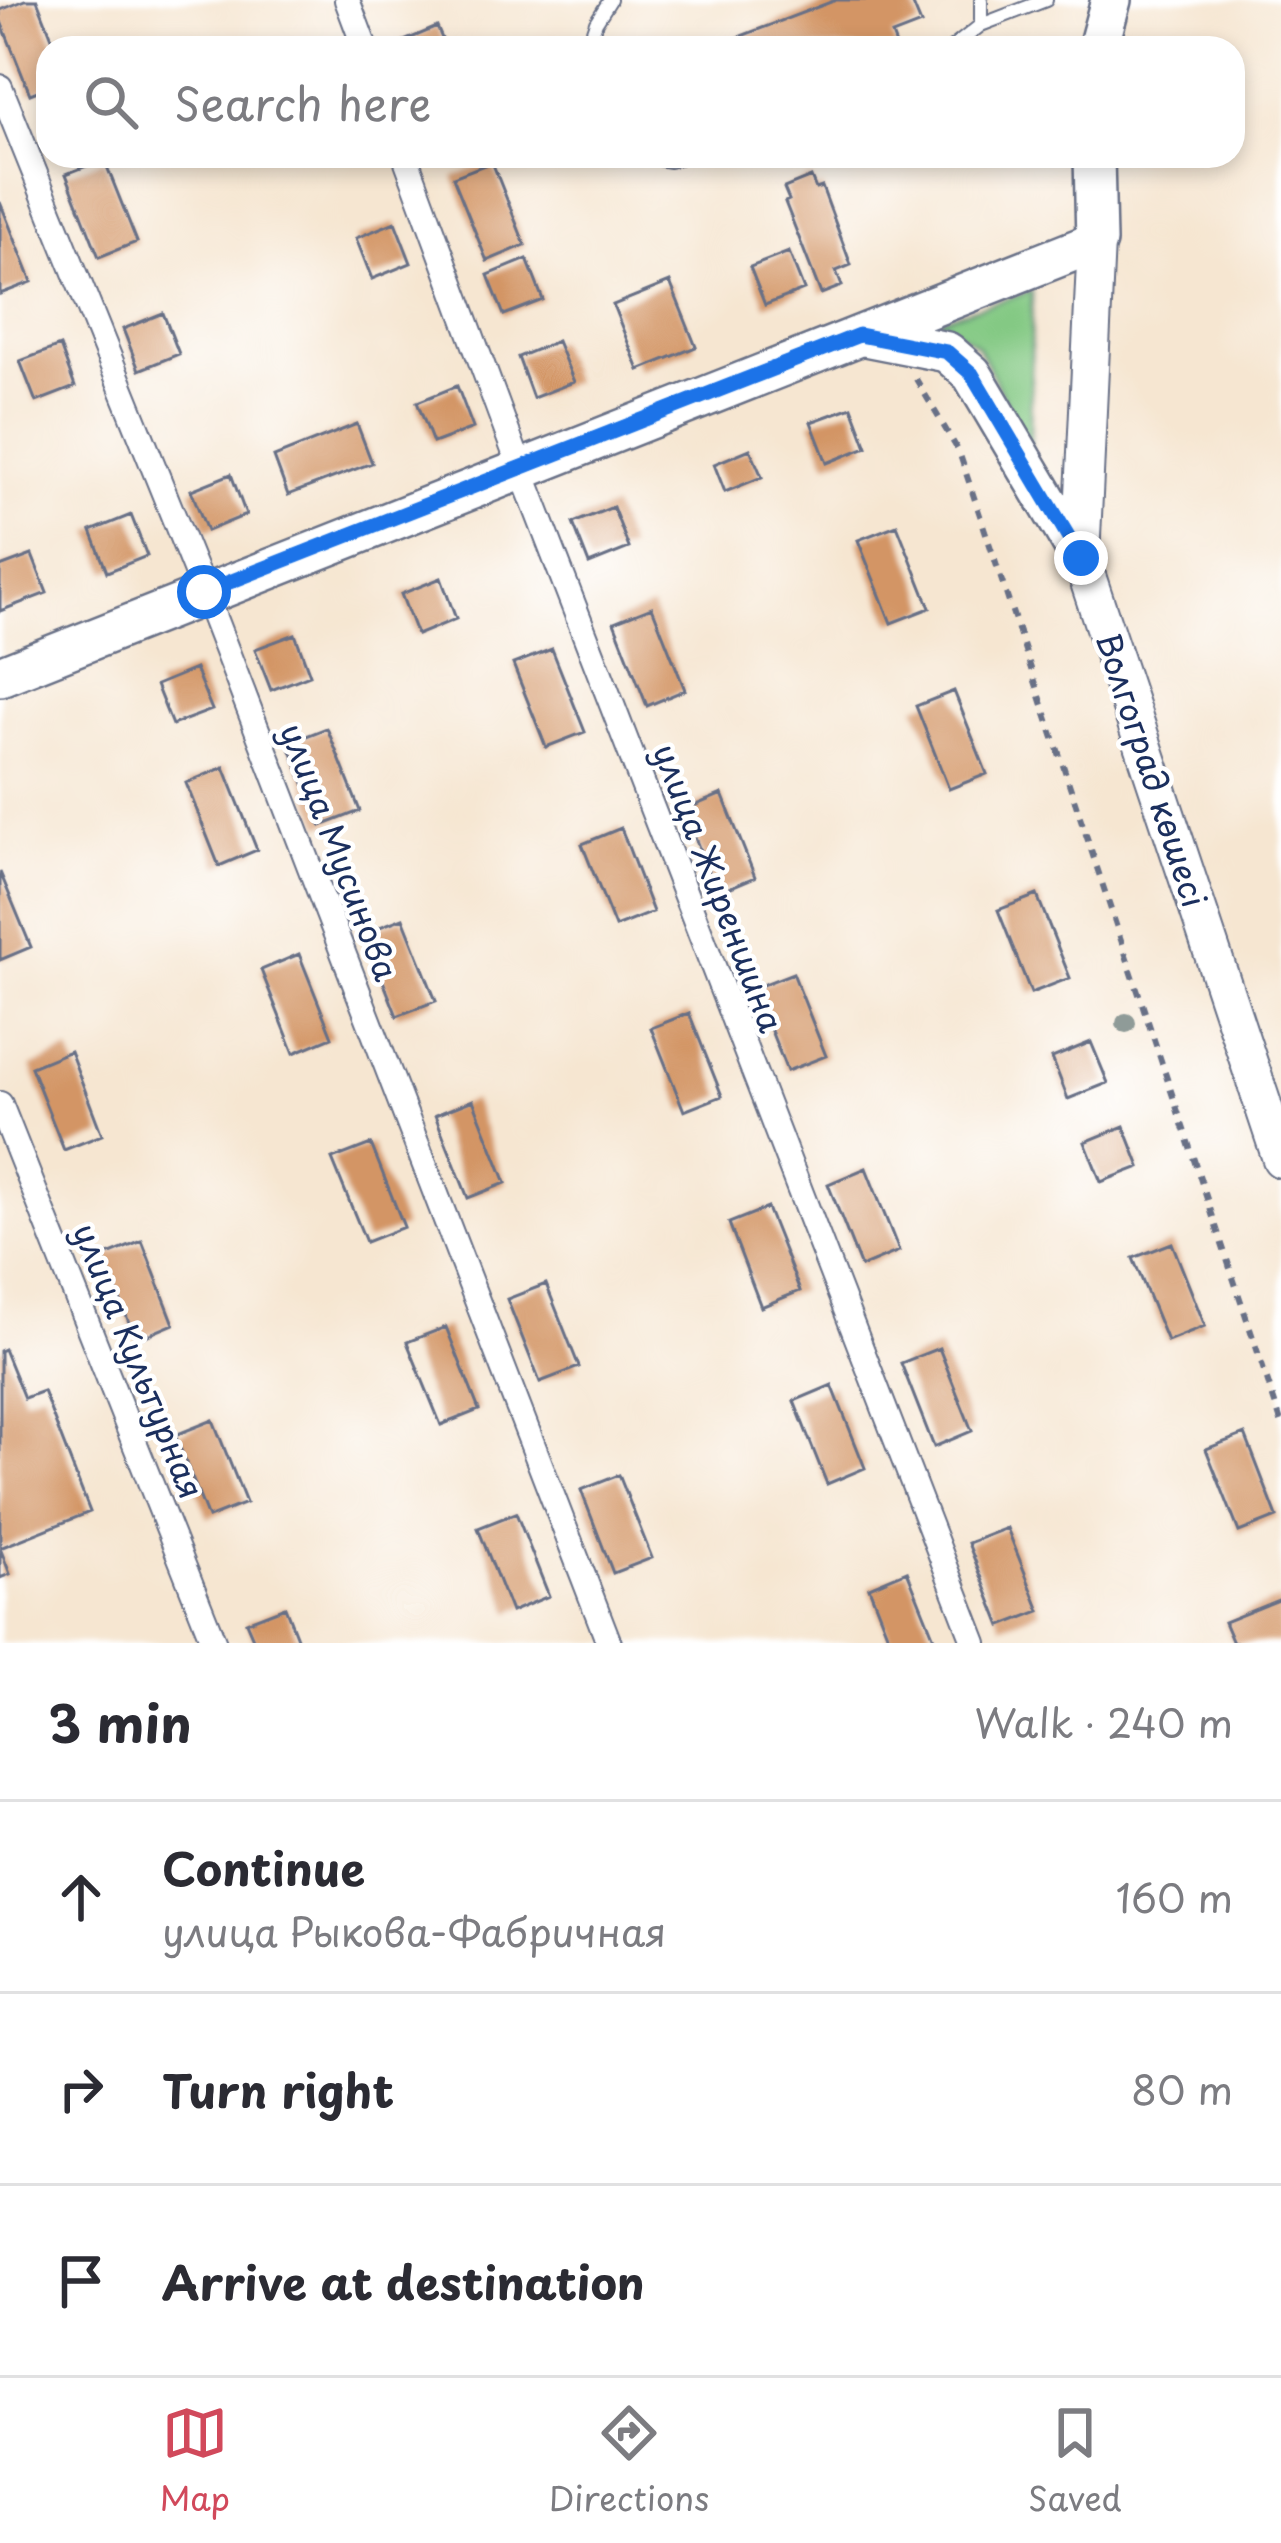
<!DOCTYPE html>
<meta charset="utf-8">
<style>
body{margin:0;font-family:"Playpen Sans",sans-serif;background:#f2f2f3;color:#2b2b33}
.stop{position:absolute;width:36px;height:36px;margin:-27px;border:9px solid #1a73e8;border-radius:50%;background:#fff}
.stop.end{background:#1a73e8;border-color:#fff;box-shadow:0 3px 12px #0008}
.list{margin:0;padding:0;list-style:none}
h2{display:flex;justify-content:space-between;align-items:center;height:156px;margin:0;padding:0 48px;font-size:51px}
h2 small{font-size:39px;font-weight:400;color:#7c7c81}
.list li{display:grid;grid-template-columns:78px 1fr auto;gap:36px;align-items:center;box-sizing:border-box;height:192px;padding:0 48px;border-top:3px solid #e1e1e2}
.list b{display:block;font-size:45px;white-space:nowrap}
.list p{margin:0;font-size:39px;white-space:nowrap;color:#7c7c81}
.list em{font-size:39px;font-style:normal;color:#7c7c81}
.icon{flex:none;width:66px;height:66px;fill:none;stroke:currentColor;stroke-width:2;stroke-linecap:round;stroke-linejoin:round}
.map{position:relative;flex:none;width:1281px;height:1643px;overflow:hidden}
.search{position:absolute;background:#fff;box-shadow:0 6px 18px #0003;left:36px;right:36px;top:36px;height:132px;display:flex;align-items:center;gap:30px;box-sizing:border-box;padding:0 42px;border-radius:36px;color:#7c7c81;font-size:45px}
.sheet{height:732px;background:#fff}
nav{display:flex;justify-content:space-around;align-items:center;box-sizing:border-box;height:168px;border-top:3px solid #e1e1e2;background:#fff;font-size:33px;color:#7c7c81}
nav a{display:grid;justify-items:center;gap:6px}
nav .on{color:#d1495b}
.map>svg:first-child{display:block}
.green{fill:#84c984;stroke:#507c71;stroke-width:3}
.building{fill:#d39565}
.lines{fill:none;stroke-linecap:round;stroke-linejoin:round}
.service-casing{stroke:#686f86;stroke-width:16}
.minor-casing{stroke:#686f86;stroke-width:28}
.secondary-casing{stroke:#686f86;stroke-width:40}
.primary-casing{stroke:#686f86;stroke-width:44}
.path{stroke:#686f86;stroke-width:6;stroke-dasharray:9 9;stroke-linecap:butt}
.service{stroke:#fff;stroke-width:12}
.minor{stroke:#fff;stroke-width:24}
.secondary{stroke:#fff;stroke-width:36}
.primary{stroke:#fff;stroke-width:39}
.tree{fill:#8f9b98}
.route{stroke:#1a73e8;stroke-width:15}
.labels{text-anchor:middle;stroke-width:9;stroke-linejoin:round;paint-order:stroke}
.street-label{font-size:33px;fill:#1b2f5e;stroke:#fff}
</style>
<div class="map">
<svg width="1281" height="1643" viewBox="0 0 1281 1643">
<rect width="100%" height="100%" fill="#fff"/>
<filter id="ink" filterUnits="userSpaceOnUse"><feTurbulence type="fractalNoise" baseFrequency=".00833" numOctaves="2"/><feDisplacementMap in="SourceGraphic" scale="24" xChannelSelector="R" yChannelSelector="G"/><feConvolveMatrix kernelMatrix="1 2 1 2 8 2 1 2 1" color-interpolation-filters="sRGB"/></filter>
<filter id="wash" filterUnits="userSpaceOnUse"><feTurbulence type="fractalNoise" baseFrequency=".004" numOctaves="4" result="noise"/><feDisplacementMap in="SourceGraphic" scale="48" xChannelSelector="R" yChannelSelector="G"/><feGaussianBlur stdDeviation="2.7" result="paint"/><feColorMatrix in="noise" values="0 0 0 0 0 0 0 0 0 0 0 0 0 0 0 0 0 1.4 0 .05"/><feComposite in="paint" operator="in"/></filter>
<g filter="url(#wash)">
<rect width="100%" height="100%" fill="#f6e6d1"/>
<!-- green -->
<path class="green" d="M1032,291L1030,450L977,345L938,319Z"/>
<g id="blocks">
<!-- building -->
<path class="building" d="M25,0H37L56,48H48V87L30,94L0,19V10Z
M836,0H911L921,24L892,35L897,48H710Z
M437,27L446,48H401L399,43Z
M104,159L137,242L99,257L66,174Z
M492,162L525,245L487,261L453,177Z
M811,177L816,189L822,187L851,265L836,271L842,286L821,294L785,202L789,200L784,188Z
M0,202L32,282L0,294Z
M395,222L411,263L372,279L356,238Z
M789,252L804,290L765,305L750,267Z
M527,259L543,300L504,315L488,275Z
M670,282L696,347L639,370L613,305Z
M163,313L179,354L139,370L123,329Z
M557,341L574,382L533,398L518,357Z
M60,346L75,387L36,402L20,361Z
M457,386L473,428L433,443L417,402Z
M852,407L867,447L827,463L811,422Z
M357,424L372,463L288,495L274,457Z
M750,449L762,477L725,492L714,464Z
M231,474L246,515L207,531L191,490Z
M613,507L629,548L589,564L573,523Z
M131,515L147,556L107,572L91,531Z
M897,525L930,608L891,623L858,540Z
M32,555L47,593L0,611V567Z
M441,578L456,619L417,635L401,594Z
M652,607L685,690L647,706L614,622Z
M295,634L310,675L271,690L255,649Z
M552,649L585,732L546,747L513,664Z
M195,669L212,710L172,725L156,685Z
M954,691L987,774L949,789L916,706Z
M327,728L360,811L321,826L288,743Z
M224,767L257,850L219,866L186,783Z
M722,794L755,877L717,893L684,810Z
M621,828L653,912L615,927L582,844Z
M0,872L31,947L0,960Z
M1037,895L1070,978L1031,993L998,910Z
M403,918L436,1001L397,1016L364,933Z
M299,954L332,1037L294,1053L261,970Z
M793,973L826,1056L787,1071L754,988Z
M689,1013L722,1096L684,1111L651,1028Z
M1091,1042L1108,1083L1068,1099L1052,1058Z
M70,1051L102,1135L64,1150L31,1067Z
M473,1100L506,1183L468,1198L435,1115Z
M1124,1126L1140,1167L1101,1182L1085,1142Z
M371,1144L404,1227L366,1242L332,1159Z
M866,1168L899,1251L861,1267L828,1184Z
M767,1208L800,1291L761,1307L729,1223Z
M142,1241L174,1324L136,1340L103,1257Z
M1172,1243L1205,1326L1167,1341L1133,1258Z
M546,1284L579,1367L540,1382L507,1299Z
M446,1327L479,1410L441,1425L407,1342Z
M939,1348L972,1431L934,1447L901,1363Z
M4,1349L24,1398L43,1391L90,1512L0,1548V1351Z
M832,1385L865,1468L827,1484L794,1401Z
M213,1420L246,1503L208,1518L175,1435Z
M1245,1434L1277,1517L1239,1532L1206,1449Z
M619,1475L652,1558L613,1573L581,1490Z
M516,1513L549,1596L511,1612L478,1528Z
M1007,1528L1040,1611L1001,1626L968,1543Z
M0,1548L10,1574L0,1578Z
M907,1571L936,1643H891L869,1587Z
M1281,1599V1643H1233L1224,1622Z
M285,1607L299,1643H255L246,1622Z"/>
</g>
</g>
<g filter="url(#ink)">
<use href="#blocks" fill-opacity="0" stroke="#686f86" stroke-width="3"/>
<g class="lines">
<defs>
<path id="service" d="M981,0V25
M587,48L596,22L610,0
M952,48L981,25L1046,0
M640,156L670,161L685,156"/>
<path id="minor" d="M347,0L365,48
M0,87L204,592L609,1643
M405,156L520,467L975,1643
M0,1104L214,1643"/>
<path id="secondary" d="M1096,242L1081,558L1281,1159"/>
<path id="primary" d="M1098,48L1111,0
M865,336L947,352L972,374L1081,558
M0,676L1096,242L1094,156"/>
</defs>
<!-- service casing -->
<use href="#service" class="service-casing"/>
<!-- minor casing -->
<use href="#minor" class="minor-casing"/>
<!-- secondary casing -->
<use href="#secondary" class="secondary-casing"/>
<!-- primary casing -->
<use href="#primary" class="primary-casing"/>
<!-- path -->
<path class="path" d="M916,379L959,452L1281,1422"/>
<!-- service -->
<use href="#service" class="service"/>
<!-- minor -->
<use href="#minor" class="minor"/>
<!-- secondary -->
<use href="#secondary" class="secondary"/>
<!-- primary -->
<use href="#primary" class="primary"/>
</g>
<!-- trees -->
<circle class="tree" cx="1126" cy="1023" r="10"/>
</g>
<g class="lines" filter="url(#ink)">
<!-- route -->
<path class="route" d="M204,592L859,335L947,352L972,374L1081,558"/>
</g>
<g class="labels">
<!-- street labels -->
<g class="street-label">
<text transform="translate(1151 770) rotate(72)" y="12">Волгоград көшесі</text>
<text transform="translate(339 852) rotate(69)" y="12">улица Мусинова</text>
<text transform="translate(718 888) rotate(69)" y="12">улица Жиреншина</text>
<text transform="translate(138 1361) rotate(68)" y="12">улица Культурная</text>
</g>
</g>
</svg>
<div class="stop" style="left:204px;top:592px"></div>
<div class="stop end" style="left:1081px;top:558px"></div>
<div class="search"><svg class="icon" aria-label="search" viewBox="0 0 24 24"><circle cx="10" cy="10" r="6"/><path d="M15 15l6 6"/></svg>Search here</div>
</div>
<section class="sheet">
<h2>3 min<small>Walk · 240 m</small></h2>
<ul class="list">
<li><svg class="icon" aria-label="ahead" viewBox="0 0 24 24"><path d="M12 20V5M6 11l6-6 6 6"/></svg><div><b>Continue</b><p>улица Рыкова-Фабричная</p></div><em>160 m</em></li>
<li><svg class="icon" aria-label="right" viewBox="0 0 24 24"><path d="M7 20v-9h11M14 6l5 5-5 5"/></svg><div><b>Turn right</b></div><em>80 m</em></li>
<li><svg class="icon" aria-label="arrive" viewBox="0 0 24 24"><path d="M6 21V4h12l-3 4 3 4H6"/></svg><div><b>Arrive at destination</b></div></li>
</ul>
</section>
<nav>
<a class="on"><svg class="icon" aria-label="map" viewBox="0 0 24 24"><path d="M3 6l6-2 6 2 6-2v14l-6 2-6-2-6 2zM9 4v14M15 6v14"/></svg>Map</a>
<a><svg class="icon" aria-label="directions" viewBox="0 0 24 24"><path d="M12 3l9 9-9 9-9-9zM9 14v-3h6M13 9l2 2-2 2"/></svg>Directions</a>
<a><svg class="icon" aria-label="saved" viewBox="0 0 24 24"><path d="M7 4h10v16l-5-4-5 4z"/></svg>Saved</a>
</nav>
